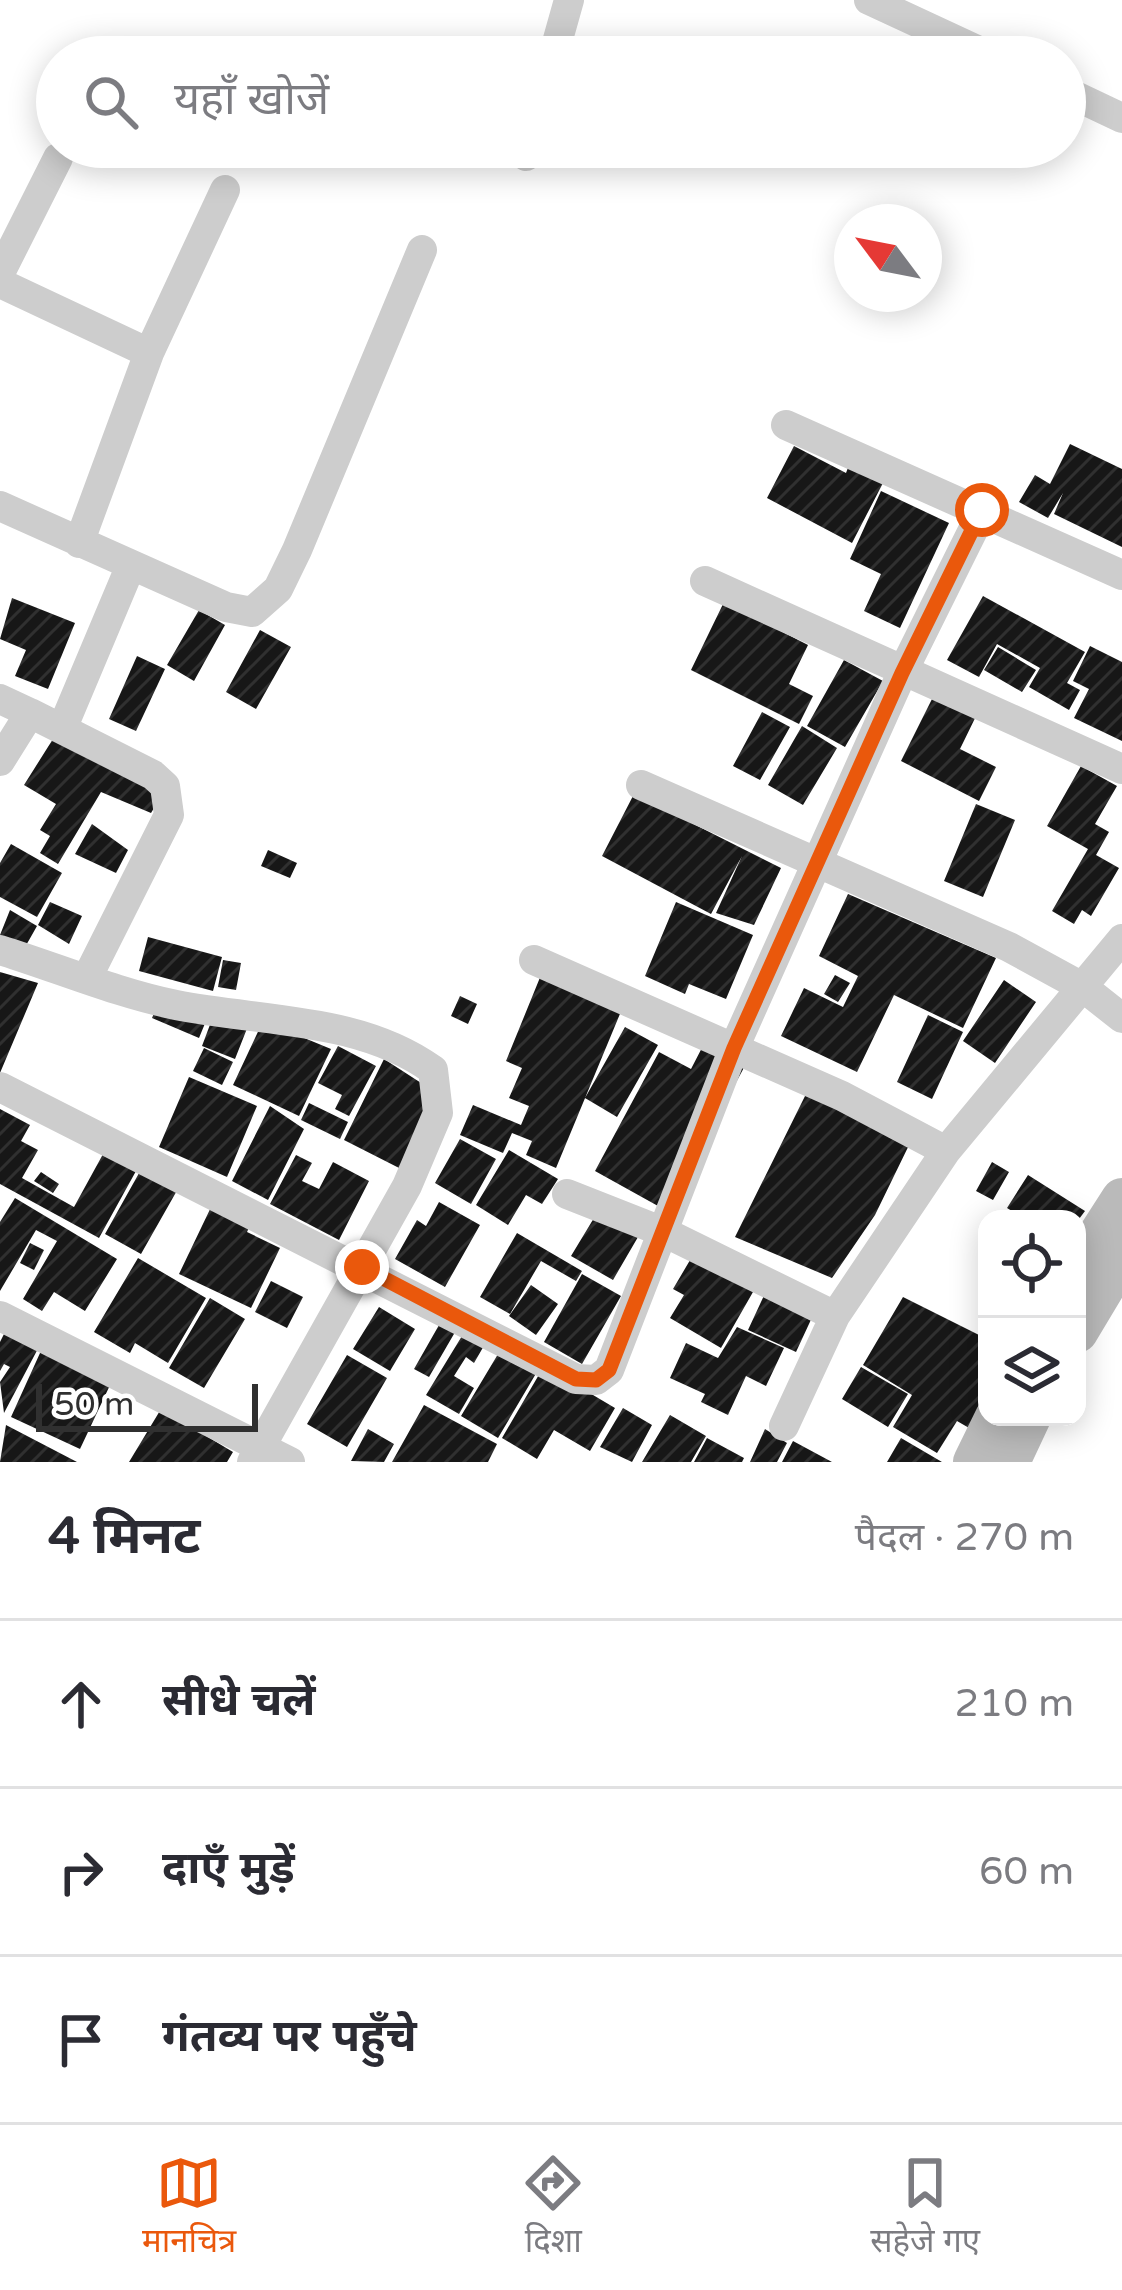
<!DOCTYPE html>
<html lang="hi">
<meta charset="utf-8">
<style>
body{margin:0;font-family:"Varela Round","Noto Sans Devanagari",sans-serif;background:#f2f2f3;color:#2b2b33}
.controls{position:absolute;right:36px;bottom:36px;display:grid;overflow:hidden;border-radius:24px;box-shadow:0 6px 30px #0003}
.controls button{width:108px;height:108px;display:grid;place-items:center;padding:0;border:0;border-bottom:3px solid #e1e1e2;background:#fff;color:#2b2b33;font:60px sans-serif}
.compass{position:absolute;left:834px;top:204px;width:108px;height:108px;border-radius:50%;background:#fff;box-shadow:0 6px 30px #0003;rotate:302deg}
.scale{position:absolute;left:36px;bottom:30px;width:222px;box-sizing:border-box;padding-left:12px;border:6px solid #303030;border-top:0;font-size:33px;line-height:42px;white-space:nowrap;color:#303030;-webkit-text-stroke:9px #fff;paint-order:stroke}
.stop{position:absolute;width:36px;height:36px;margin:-27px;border:9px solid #ea580c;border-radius:50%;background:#fff}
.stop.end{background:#ea580c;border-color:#fff;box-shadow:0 3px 12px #0008}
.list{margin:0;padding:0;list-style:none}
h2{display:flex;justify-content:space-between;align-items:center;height:156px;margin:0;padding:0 48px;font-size:51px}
h2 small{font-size:39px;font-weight:400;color:#7c7c81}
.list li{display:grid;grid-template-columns:78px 1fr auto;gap:36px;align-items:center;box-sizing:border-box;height:168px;padding:0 48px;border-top:3px solid #e1e1e2}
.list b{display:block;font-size:45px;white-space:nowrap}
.list em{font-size:39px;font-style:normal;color:#7c7c81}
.icon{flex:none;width:66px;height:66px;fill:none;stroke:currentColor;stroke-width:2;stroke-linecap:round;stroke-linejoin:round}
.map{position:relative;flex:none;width:1122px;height:1462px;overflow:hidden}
.search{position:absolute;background:#fff;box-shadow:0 6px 30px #0003;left:36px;right:36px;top:36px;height:132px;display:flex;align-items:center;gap:30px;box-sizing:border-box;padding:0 42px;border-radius:66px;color:#7c7c81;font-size:45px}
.sheet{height:660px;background:#fff}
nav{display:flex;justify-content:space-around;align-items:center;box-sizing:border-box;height:168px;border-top:3px solid #e1e1e2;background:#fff;font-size:33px;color:#7c7c81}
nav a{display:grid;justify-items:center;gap:6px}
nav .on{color:#ea580c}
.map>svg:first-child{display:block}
.building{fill:url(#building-hatch)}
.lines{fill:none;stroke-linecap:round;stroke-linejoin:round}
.street{stroke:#cdcdcd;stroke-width:30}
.secondary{stroke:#bababa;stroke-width:42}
.route{stroke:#ea580c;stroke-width:15}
</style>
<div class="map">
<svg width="1122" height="1462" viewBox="0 0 1122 1462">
<defs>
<pattern id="building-hatch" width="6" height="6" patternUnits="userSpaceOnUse" patternTransform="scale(3)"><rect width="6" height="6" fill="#171717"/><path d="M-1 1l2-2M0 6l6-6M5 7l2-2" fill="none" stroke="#303030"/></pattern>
</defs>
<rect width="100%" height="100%" fill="#fff"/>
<!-- building -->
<path class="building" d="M1070,444L1122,469V547L1054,514L1063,493L1048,518L1019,502L1035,475L1050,484Z
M794,446L846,473L849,465L883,483L852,543L767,498Z
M881,491L949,523L900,628L864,611L881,574L850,559Z
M983,596L1085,652L1067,683L1080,690L1069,710L1029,687L1040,668L997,644L979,677L947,660Z
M12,598L75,623L48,689L15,676L26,650L0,639Z
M724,602L808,645L789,684L813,696L799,724L691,670Z
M199,610L225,625L194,681L167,665Z
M260,630L291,647L256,709L226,692Z
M1090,646L1122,662V741L1074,718L1089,689L1073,681Z
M998,647L1036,670L1022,692L984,670Z
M137,656L165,669L136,731L109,719Z
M844,660L883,681L845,747L807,726Z
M937,689L979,710L960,749L996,767L979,801L901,761Z
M762,712L790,727L760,780L733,766Z
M802,726L837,748L803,805L768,785Z
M58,731L162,795L151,813L101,792L58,864L40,853L50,836L40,830L56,804L24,785Z
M1081,766L1117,786L1095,824L1109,832L1096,855L1119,868L1091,916L1082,910L1074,924L1052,911L1088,849L1047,826Z
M634,794L781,868L754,925L716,913L742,856L711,914L602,856Z
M976,804L1015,820L983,897L944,881Z
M92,824L128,850L116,873L75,854Z
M11,844L62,873L37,917L0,897V863Z
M268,850L297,863L290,878L261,866Z
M848,894L996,958L963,1028L894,995L857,1072L781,1036L804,988L843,1007L858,976L819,956Z
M50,902L82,916L69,944L38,925Z
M676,902L753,935L726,999L689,984L685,994L645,976Z
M10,910L37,926L24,949L0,935Z
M148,937L222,957L213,991L139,971Z
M223,960L241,963L236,990L218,987Z
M0,972L38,983L0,1073Z
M541,975L622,1009L556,1168L526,1155L532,1141L512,1133L503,1153L460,1135L473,1105L521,1125L529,1106L509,1098L522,1068L506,1061Z
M835,975L850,983L838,1002L824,994Z
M1004,980L1036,1002L995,1063L963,1041Z
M460,996L477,1004L468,1024L451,1016Z
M159,1001L206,1021L199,1038L152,1018Z
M214,1014L248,1026L235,1059L202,1046Z
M928,1015L963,1032L932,1099L897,1082Z
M263,1021L331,1049L299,1116L233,1085Z
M625,1027L658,1045L617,1117L585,1098Z
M706,1040L747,1062L667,1211L595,1171L659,1052L691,1069Z
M338,1046L376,1066L349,1116L335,1109L342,1095L318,1083Z
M204,1048L233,1062L222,1085L193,1071Z
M384,1059L432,1090L405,1171L344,1140Z
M189,1077L257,1106L227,1177L159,1147Z
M808,1090L911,1141L875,1215L832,1278L735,1237Z
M309,1103L348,1122L340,1139L301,1120Z
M270,1106L304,1129L268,1200L232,1181Z
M0,1109L30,1125L21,1141L38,1150L22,1178L74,1207L108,1145L141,1162L99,1238L0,1184Z
M460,1139L496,1159L471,1204L435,1183Z
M509,1150L558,1179L542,1204L526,1195L508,1225L476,1205Z
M296,1155L312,1163L302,1181L319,1189L333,1162L369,1181L339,1240L270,1204Z
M992,1162L1009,1172L993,1200L976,1191Z
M143,1166L179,1187L141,1254L105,1234Z
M41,1172L59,1184L53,1193L34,1181Z
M1028,1175L1085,1211L1079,1219H1025L1007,1208Z
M15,1198L117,1259L85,1311L54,1292L42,1311L23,1299L57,1241L36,1230L0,1291V1222Z
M439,1202L480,1225L445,1287L395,1259L417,1220L426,1226Z
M213,1203L252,1221L247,1232L280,1248L251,1308L179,1274Z
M597,1213L638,1237L613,1280L571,1256Z
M517,1233L582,1271L576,1281L541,1261L510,1314L480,1297Z
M30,1243L44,1250L34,1270L20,1263Z
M696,1250L757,1285L721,1348L670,1318L684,1295L673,1289Z
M138,1258L206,1298L168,1363L135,1343L130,1353L94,1332Z
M582,1274L621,1296L582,1364L544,1342Z
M271,1281L303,1297L287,1328L255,1312Z
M531,1285L558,1304L536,1335L509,1316Z
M767,1289L815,1311L796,1352L748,1330Z
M903,1297L979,1335L987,1321V1413L976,1432L957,1421L937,1453L893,1427L912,1395L863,1365Z
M210,1298L245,1319L204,1388L169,1368Z
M379,1307L415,1329L390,1371L353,1349Z
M443,1318L458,1327L429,1377L414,1369Z
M9,1324L42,1341L4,1413L0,1382L10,1367L4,1364L0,1371V1342Z
M737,1327L784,1348L766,1386L746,1376L728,1415L701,1402L705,1394L670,1378L686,1343L718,1358Z
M465,1331L485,1344L474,1363L466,1357L454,1376L474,1388L459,1414L426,1395Z
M45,1342L111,1383L80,1449L11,1417Z
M504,1344L541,1365L498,1438L461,1416Z
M347,1355L387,1378L347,1447L307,1424Z
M544,1366L615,1408L590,1451L554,1430L537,1459L502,1438Z
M861,1367L908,1394L888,1427L842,1399Z
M424,1405L497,1444L488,1462H392Z
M623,1408L652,1425L632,1462L600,1447Z
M161,1409L233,1452L227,1462H129Z
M670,1415L706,1436L691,1462H642Z
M6,1425L77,1462H0Z
M368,1429L394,1444L384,1462L351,1461Z
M765,1429L787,1443L777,1462H750Z
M707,1438L744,1458L742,1462H694Z
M901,1438L942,1462H887Z
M793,1441L832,1462H782Z"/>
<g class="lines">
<!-- street -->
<path class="street" d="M869,0L992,57
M553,57L569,0
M1065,91L1122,118
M526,156L528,147
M0,273L58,158
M0,283L149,353L225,190
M786,425L1122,575
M0,506L226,607L252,612L278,589L297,550L422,250
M79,543L149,353
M705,581L1122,769
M0,699L30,713L0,761
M30,713L153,775L165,786L169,815L87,978
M62,729L131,565
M641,785L1009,947L1084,988L1122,1018
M0,950C58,968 117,993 176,1005C262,1022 360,1017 433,1070L438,1113L407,1186L252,1462
M534,960L842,1096L946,1151
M0,1087L576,1379L596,1380L609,1370L734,1048L902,673L983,510
M567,1194L666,1233L835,1316L784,1426
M0,1316L290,1462
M835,1316L946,1151L1122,939"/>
<!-- secondary -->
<path class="secondary" d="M1077,1269L1122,1199
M1077,1332L1122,1257
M974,1462L996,1417
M1009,1462L1030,1417"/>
</g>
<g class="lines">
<!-- route -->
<path class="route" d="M362,1267L576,1379L596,1380L609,1370L734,1048L902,673L982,510"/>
</g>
</svg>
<div class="controls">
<button><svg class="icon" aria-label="locate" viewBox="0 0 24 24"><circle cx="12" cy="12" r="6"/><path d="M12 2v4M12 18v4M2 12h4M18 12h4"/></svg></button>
<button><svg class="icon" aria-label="layers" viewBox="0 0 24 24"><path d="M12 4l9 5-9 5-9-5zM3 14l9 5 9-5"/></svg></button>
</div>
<svg class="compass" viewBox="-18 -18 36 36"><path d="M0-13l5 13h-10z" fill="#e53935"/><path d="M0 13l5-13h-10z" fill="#7c7c81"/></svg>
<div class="scale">50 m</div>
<div class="stop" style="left:982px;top:510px"></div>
<div class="stop end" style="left:362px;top:1267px"></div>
<div class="search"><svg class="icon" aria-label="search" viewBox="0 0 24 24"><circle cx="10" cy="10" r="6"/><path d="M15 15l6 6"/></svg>यहाँ खोजें</div>
</div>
<section class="sheet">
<h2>4 मिनट<small>पैदल · 270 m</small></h2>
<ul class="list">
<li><svg class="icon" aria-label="ahead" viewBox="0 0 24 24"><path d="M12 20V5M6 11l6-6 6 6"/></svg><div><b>सीधे चलें</b></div><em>210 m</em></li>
<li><svg class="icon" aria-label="right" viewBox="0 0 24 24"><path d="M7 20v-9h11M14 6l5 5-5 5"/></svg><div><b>दाएँ मुड़ें</b></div><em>60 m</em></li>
<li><svg class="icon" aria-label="arrive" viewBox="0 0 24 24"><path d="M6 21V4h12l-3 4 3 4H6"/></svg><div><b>गंतव्य पर पहुँचे</b></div></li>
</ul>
</section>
<nav>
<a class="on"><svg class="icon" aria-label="map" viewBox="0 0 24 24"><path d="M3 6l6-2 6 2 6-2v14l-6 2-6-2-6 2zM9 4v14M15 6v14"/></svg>मानचित्र</a>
<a><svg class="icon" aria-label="directions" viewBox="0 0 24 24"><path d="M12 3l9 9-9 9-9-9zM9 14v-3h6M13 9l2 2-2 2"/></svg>दिशा</a>
<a><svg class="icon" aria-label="saved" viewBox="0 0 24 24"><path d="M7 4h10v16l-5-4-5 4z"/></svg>सहेजे गए</a>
</nav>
